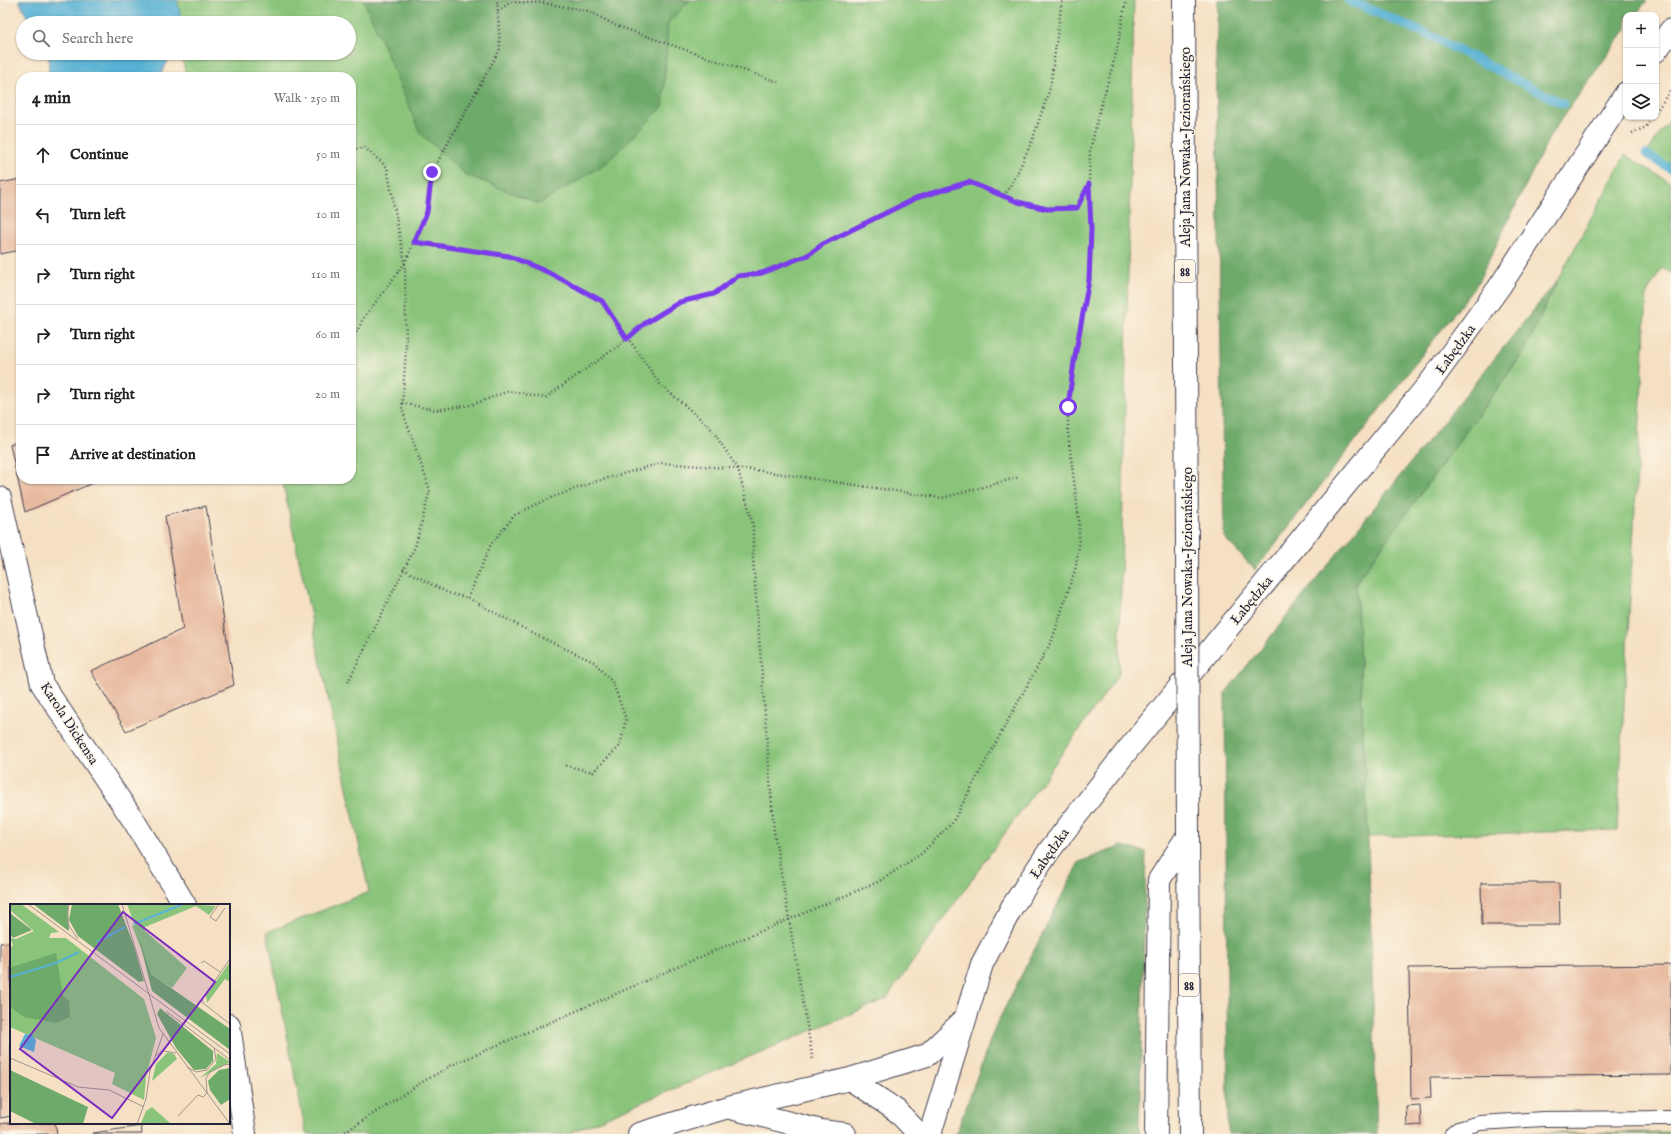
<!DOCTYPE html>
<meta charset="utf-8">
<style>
body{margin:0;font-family:"IM FELL English",serif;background:#f2f2f2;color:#222}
.controls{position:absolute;right:12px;top:12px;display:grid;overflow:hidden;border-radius:8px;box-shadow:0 1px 3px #0004}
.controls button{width:36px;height:36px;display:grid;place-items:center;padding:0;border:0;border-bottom:1px solid #e0e0e0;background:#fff;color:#222;font:20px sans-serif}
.stop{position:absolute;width:12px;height:12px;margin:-9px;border:3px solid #7c3aed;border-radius:50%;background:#fff}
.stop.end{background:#7c3aed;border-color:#fff;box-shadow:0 1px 4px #0008}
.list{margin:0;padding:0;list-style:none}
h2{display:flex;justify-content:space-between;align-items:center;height:52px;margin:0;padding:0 16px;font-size:17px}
h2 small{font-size:13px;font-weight:400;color:#767676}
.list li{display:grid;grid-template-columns:26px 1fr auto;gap:12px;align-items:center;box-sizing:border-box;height:60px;padding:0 16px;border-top:1px solid #e0e0e0}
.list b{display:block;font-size:15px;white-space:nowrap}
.list em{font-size:13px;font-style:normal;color:#767676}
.icon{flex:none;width:22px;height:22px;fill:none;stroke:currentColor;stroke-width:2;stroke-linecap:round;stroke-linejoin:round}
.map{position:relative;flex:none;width:1671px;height:1134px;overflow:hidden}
.search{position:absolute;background:#fff;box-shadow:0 1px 3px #0004;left:16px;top:16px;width:340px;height:44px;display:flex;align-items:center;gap:10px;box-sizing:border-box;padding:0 14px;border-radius:22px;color:#767676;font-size:15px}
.panel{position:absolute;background:#fff;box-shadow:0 1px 3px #0004;left:16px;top:72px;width:340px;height:412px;border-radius:16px}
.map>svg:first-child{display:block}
.green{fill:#89c47a;stroke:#56735a}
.forest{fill:#6eaa6a;stroke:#486652}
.water{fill:#56b1d4;stroke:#3c6a88}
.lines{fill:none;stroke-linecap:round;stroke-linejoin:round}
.stream{stroke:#56b1d4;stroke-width:9}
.building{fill:#e7b99f}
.lane-casing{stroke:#423e4f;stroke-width:16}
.street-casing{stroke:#423e4f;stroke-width:24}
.secondary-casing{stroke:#423e4f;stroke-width:24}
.primary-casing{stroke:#423e4f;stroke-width:24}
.path{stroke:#423e4f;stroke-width:2.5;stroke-dasharray:1 3;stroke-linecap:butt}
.lane{stroke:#fff;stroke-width:14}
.street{stroke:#fff;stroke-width:22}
.secondary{stroke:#fff;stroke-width:22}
.primary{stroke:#fff;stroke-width:22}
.primary-bridge-casing{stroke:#423e4f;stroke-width:24;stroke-linecap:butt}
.primary-bridge{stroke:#fff;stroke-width:22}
.route{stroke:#7c3aed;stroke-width:5}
.labels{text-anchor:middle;stroke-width:3;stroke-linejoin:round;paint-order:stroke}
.shield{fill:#fcf5e5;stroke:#63616e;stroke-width:1}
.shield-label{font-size:13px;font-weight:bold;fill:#22223b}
.street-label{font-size:14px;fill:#22223b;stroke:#fcf5e5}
.inset-river{fill:none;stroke:#56b1d4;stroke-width:2}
.inset-road{fill:none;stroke:#a1948d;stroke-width:1}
.view{fill:#7b2cbf;fill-opacity:0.15;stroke:#7b2cbf;stroke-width:2}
.inset-edge{fill:none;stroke:#22223b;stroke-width:2}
</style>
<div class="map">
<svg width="1671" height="1134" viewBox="0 0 1671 1134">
<rect width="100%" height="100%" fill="#fcf5e5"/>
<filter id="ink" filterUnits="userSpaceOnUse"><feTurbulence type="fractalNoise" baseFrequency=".025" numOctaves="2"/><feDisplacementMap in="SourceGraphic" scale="8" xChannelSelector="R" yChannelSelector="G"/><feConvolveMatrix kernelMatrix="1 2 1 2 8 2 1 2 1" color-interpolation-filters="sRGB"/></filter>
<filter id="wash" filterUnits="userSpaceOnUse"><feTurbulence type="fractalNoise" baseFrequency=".012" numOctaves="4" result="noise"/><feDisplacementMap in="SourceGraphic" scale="16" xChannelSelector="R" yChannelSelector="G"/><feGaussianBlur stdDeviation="0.9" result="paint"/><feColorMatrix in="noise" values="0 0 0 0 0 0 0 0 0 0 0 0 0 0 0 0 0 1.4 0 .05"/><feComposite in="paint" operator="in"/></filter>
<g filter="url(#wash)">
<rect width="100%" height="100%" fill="#f5e0c3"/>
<!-- green -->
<path class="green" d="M166,0H1134L1119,674L886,999L567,1134H306L267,932L369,892L282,479H351V77H187L180,53H349V23H172Z
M1671,118V162L1663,165L1646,154Z
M1625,155L1671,183V273L1662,268L1647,293L1617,830L1368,837L1356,582L1524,352L1557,281Z
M1671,1132V1134H1514Z"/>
<!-- forest -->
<path class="forest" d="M364,0H690L668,23L663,107L605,164L539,204L465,174L420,133Z
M1218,0H1647L1636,15H1626V29L1551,134L1477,284L1255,570L1224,537L1216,50Z
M1557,281L1524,352L1356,582L1368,837L1377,1134H1228L1225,693Z
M1122,846L1146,852L1139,1134H956L995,1027L1079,862Z"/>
<!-- water -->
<path class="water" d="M19,0H177L181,17L179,23H30Z
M46,53H171L162,73L158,77H48L49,60Z"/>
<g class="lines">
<!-- stream -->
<path class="stream" d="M1348,0L1429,35L1563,104
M1646,154L1671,169"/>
</g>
<g id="blocks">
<!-- building -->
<path class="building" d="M21,179V250L0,254V183Z
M21,440V479H102L25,512L10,445Z
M206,506L234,685L126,731L91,671L183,629L165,516Z
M1481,883H1559L1560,925H1482Z
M11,942V1116L0,1118V943Z
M1671,965V1075L1430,1077L1431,1098L1411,1099L1409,968Z
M1420,1105L1421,1125L1407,1126L1406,1106Z
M11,1123H55L57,1134H1L0,1124Z
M141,1126L142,1134H94L93,1133Z"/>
</g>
</g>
<g filter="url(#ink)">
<use href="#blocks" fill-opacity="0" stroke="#423e4f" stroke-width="1"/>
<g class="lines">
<defs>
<path id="lane" d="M1452,1134L1458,1129L1480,1123L1543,1119L1671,1118"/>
<path id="street" d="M0,498L42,684L134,821L185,905
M229,1025L245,1134
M850,1079L897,1111L919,1134
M731,1108L821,1131L845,1134
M639,1134L728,1107L850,1079L927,1055L964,1020"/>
<path id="secondary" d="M1656,51L1671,30
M930,1134L982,964L1012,907L1049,851L1126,752L1432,380L1500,286L1626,93"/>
<path id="primary" d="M1184,0L1187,542
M1188,835L1190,1134
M1156,1134L1159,880L1188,835"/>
</defs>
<!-- lane casing -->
<use href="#lane" class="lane-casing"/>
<!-- street casing -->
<use href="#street" class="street-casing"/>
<!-- secondary casing -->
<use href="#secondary" class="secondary-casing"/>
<!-- primary casing -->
<use href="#primary" class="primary-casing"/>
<!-- path -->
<path class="path" d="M498,11L511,2L544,3L588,11L617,26L778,82
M1656,112L1671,89
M1632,133L1646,127L1653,117
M1004,196L1014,180L1032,141L1050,88L1062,0
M414,242L509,256L550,273L602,301L660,384L710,427L738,469L753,525V559L774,831L813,1061
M351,343L363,319L405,263L427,212L432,172L500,49L497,0
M402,403L435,410L471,405L509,391L545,398L617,347L644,324L680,302L714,294L738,276L762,273L808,255L823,244L916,198L969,182L1018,202L1047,209L1077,208L1089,184
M403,569L448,593L468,598L536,635L594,662L613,683L626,719L620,746L593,772L563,765
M468,598L491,544L515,515L548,499L594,482L661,463L755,470L942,498L1020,477
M348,682L415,547L430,490L402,409L406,348L405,263L394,206L387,167L365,148L351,149
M342,1134L419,1084L452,1065L735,942L878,882L921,854L952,823L1052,640L1075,570L1079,547V521L1068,433V407L1074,362L1089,280L1091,229L1089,184L1090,151L1099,113L1117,50L1126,0"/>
<!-- lane -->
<use href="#lane" class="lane"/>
<!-- street -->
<use href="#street" class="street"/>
<!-- secondary -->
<use href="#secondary" class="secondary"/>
<!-- primary -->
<use href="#primary" class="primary"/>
<defs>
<path id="primary-bridge" d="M1187,542L1188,835"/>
</defs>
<!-- primary-bridge casing -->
<use href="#primary-bridge" class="primary-bridge-casing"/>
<!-- primary-bridge -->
<use href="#primary-bridge" class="primary-bridge"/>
</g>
</g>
<g class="lines" filter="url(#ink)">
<!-- route -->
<path class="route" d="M432,172L427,212L414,242L509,256L550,273L602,301L627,339L644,324L680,302L714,294L738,276L762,273L808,255L823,244L916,198L969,182L1018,202L1047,209L1077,208L1089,184L1091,229L1089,280L1074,362L1068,407"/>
</g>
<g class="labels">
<!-- shield labels -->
<g class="shield">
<rect x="1175" y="260" width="20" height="22" rx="3"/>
<rect x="1179" y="974" width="20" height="22" rx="3"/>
</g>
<g class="shield-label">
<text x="1185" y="276">88</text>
<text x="1189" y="990">88</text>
</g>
<!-- street labels -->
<g class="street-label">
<text transform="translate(1185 147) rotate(-90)" y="5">Aleja Jana Nowaka-Jeziorańskiego</text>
<text transform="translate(1455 349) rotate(-54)" y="5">Łabędzka</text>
<text transform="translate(1187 567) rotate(-90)" y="5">Aleja Jana Nowaka-Jeziorańskiego</text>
<text transform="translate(1251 600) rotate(-51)" y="5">Łabędzka</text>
<text transform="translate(70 723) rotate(57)" y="5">Karola Dickensa</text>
<text transform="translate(1049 853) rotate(-55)" y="5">Łabędzka</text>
</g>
</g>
<!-- overview -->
<g transform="translate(10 904)">
<rect width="220" height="220" fill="#f5e0c3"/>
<path d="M0,0H11L49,28L41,29L39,34H56L134,95L146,134L136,173L134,196L102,180L105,169L0,123V45L3,41L0,34L6,35L24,27L0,6ZM117,0H170L124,20ZM175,0L206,2L199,11L186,2L135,23L134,26L177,64L162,84L141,70L122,22ZM220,58V78L215,75L197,99L196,91ZM158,148L164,150L167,155L142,177L146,160ZM207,149L220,158L190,174L206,160ZM142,203L160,219V220L131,219L136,207Z" fill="#89c47a"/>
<path d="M23,0H58L59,27L56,25ZM62,0H108L124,42L134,77L129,78L68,32L59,16ZM0,9L5,13L22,26L3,34L0,30ZM129,35L141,70L220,125V146L142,87ZM46,49L53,92L59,97L60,113L46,119L14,113L0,103V66L2,63ZM150,104L203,147V157L196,165L184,166L166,144L147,110ZM220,164V195L211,201L200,186L198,177L209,166ZM0,166L78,203L73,220H26L0,207Z" fill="#6eaa6a"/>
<path d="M15,130L22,131L26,136L24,148L9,142Z" fill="#56b1d4"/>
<path class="inset-river" d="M124,20L173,0M87,38L115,23M0,73L46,59L69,48"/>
<path class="inset-road" d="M18,0L220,150M59,0L57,12L59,22L68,35M112,0L149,124L220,220M209,0L200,13L206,17L215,4M220,55L192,95L193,99L220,120M191,59L194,57L210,68M156,107L220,156M154,147L166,149M146,152L160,139M0,154L68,183L99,186L134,203M177,163L186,168L197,166L206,155L204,144M197,189L196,174L200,168L214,161L220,160M168,212L188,191L193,193L197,189M127,220L136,195L140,167L153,130"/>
<path class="view" d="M113,8L205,78L102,214L10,145Z"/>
<rect width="220" height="220" class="inset-edge"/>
</g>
</svg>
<div class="controls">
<button>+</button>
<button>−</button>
<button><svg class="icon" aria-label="layers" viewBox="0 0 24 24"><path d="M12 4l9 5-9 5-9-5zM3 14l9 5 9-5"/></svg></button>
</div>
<div class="stop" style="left:1068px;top:407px"></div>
<div class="stop end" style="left:432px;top:172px"></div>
<div class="search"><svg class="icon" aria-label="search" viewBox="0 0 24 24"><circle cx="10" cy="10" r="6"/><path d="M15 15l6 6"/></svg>Search here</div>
<section class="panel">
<h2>4 min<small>Walk · 250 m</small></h2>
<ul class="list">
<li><svg class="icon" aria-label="ahead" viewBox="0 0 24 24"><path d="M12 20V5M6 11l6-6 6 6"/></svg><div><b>Continue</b></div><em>50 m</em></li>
<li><svg class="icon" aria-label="left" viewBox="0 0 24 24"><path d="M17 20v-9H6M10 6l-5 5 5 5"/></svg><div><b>Turn left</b></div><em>10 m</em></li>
<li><svg class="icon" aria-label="right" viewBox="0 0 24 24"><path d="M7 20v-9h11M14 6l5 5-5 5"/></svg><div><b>Turn right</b></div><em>110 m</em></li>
<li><svg class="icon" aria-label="right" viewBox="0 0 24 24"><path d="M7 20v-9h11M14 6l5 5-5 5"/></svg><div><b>Turn right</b></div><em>60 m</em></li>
<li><svg class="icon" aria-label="right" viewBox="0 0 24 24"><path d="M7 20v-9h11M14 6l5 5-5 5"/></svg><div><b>Turn right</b></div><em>20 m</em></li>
<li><svg class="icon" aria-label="arrive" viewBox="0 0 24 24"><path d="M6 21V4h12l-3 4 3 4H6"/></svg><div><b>Arrive at destination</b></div></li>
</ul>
</section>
</div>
